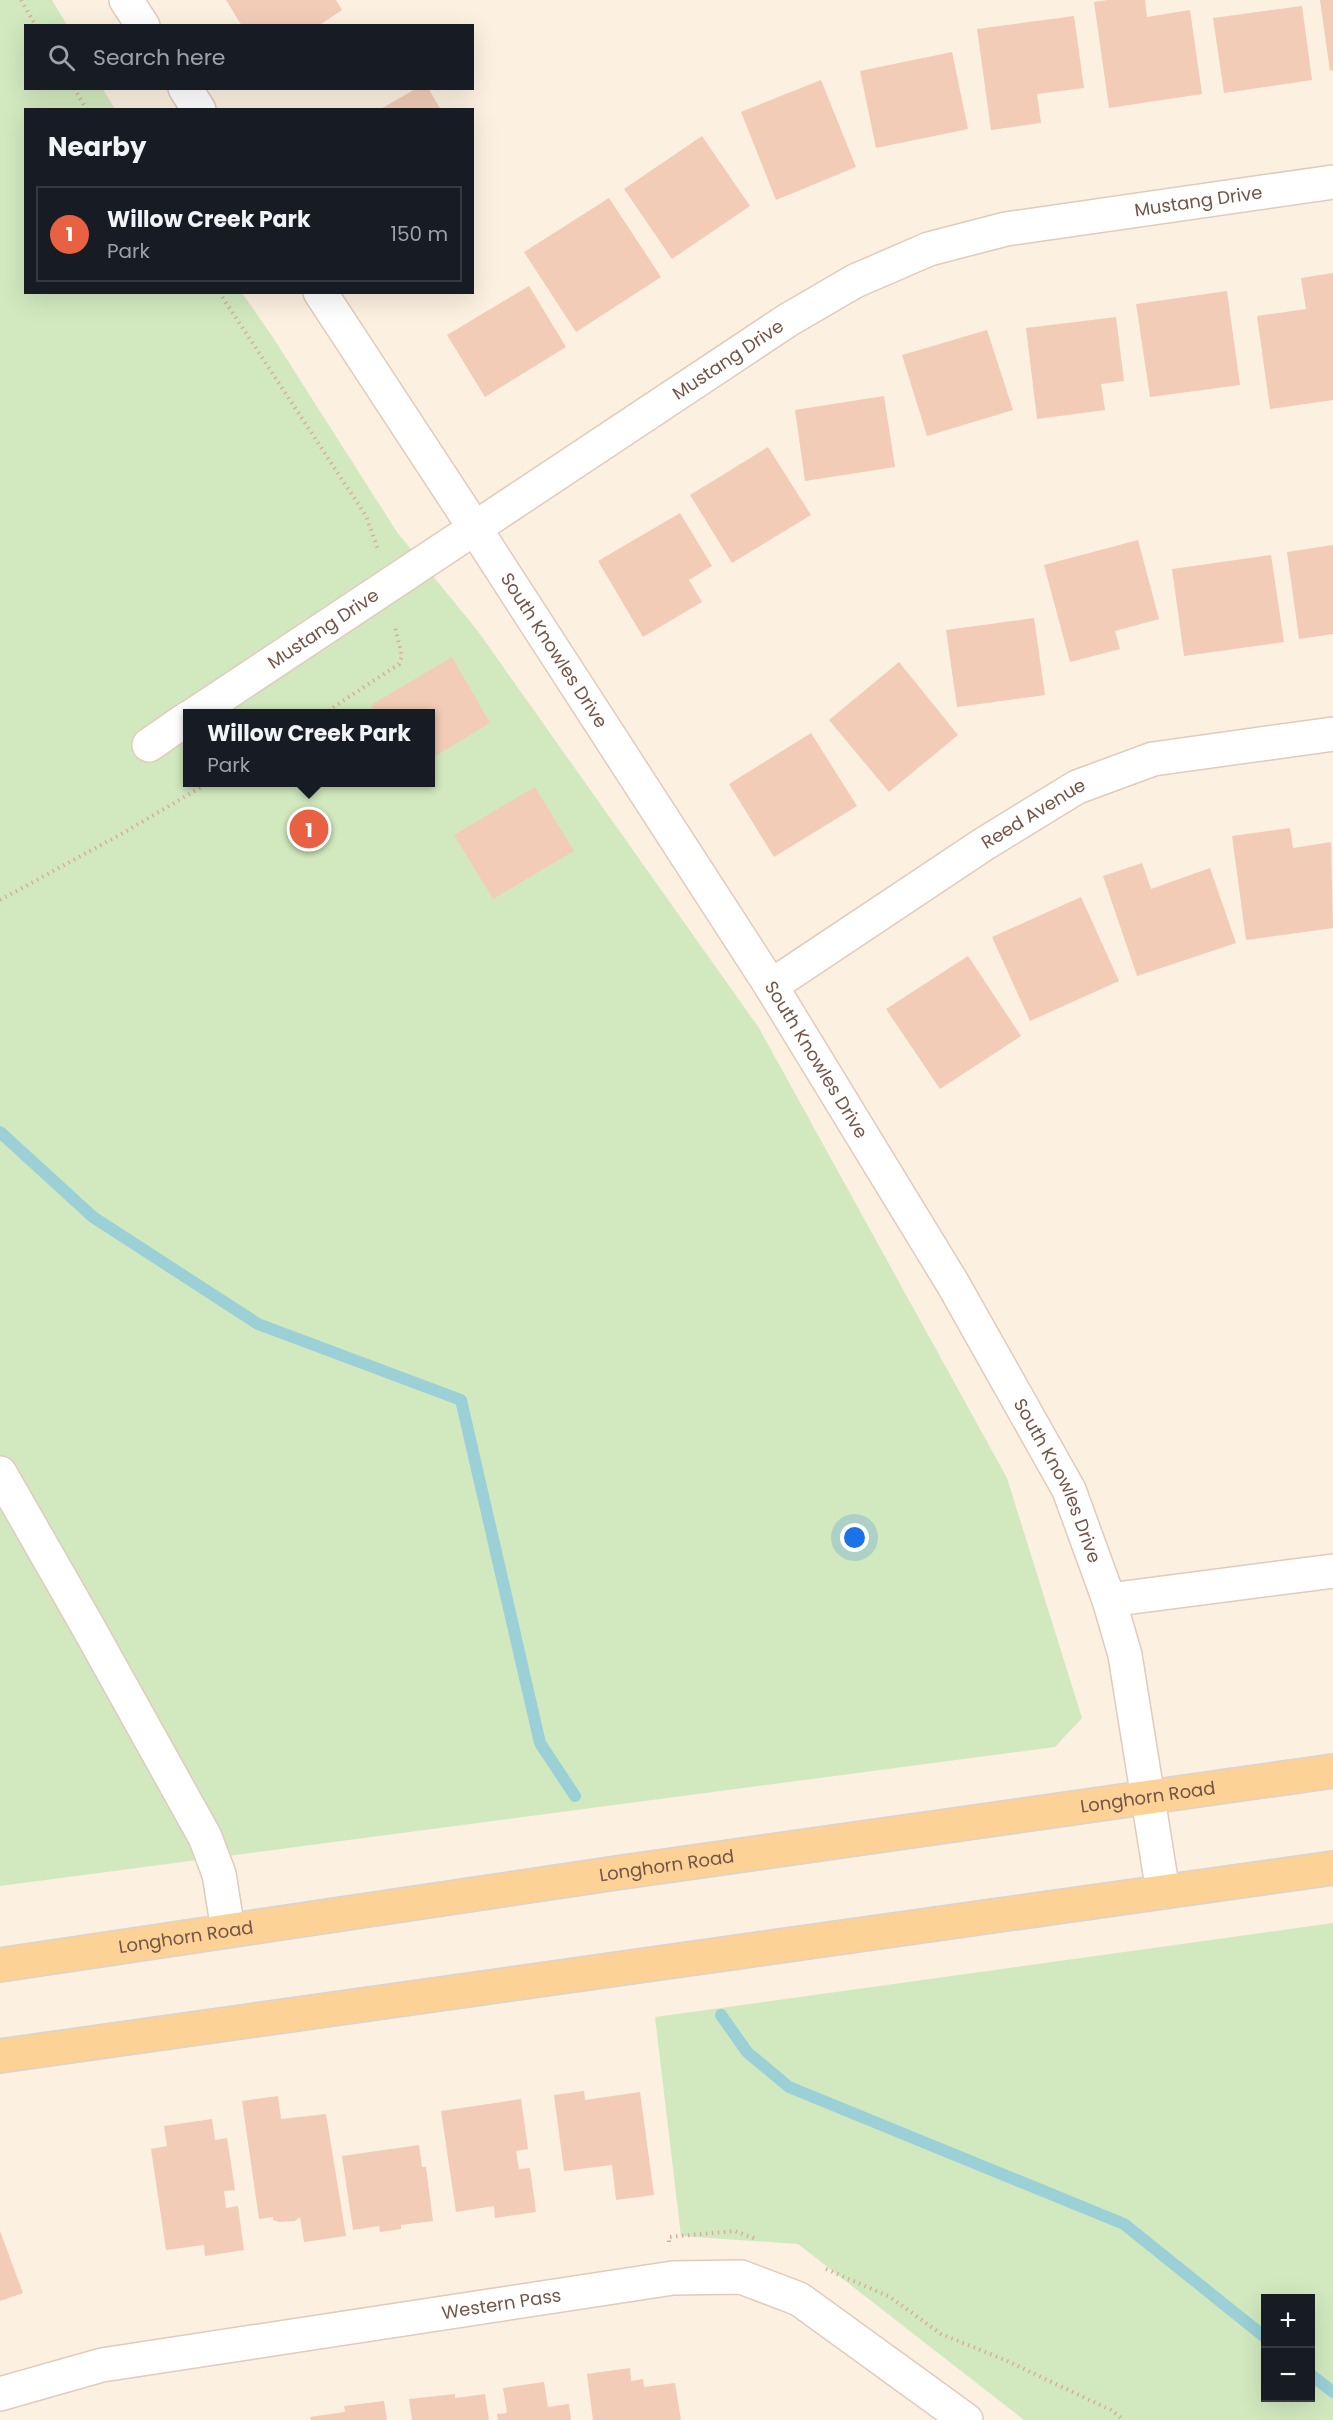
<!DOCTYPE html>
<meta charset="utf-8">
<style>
body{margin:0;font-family:Poppins,sans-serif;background:#20242c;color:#f1f3f6}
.controls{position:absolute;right:18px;bottom:18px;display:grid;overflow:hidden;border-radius:0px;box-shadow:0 6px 24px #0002}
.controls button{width:54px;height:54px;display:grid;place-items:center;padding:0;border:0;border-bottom:2px solid #363941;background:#171b24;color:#f1f3f6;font:30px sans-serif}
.you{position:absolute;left:855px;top:1538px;width:21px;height:21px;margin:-15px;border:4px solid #fff;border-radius:50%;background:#1a73e8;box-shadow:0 0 0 9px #1a73e833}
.badge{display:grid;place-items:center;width:39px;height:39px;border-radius:50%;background:#e86143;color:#fff;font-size:20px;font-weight:700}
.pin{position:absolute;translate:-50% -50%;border:3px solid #fff;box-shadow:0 2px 6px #0006}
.popup{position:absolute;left:183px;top:709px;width:252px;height:78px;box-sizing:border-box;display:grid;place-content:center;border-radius:0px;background:#171b24;filter:drop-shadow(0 2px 4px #0005);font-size:20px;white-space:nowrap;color:#9ea1a6}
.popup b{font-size:22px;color:#f1f3f6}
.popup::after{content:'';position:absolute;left:50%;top:100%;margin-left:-12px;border:12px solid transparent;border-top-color:#171b24}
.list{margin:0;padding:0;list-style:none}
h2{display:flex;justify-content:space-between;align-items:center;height:78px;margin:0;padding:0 24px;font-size:26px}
h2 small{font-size:20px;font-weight:400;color:#9ea1a6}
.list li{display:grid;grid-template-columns:39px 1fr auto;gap:18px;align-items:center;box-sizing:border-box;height:96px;margin:0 12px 12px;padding:0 12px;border:2px solid #363941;border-radius:0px}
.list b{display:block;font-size:22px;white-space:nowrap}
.list p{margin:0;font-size:20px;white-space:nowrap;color:#9ea1a6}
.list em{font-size:20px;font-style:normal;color:#9ea1a6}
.icon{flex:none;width:33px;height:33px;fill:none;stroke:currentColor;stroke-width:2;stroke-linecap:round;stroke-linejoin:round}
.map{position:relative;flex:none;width:1333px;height:2420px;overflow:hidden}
.search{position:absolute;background:#171b24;box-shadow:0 6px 24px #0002;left:24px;top:24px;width:450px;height:66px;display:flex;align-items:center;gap:15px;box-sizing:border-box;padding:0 21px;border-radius:0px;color:#9ea1a6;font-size:22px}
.panel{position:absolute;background:#171b24;box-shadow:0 6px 24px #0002;left:24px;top:108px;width:450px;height:186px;border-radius:0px}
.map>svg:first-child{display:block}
.green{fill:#d2e9bf;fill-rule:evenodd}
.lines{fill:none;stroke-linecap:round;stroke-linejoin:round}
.stream{stroke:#9bd0d7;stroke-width:12}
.building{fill:#f2ccb7}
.minor-casing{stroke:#e0cbbc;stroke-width:36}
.major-casing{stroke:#dbd3cf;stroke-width:36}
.path{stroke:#d6af9b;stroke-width:4;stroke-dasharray:1.5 4.5;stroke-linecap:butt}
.minor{stroke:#fff;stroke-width:33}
.major{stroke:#fcd297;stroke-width:33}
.labels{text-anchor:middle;stroke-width:4.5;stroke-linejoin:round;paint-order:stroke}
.street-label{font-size:18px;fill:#735547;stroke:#fff4e6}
</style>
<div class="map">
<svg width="1333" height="2420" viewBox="0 0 1333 2420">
<rect width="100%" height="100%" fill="#fcf0e0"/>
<!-- green -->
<path class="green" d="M0,0H52L67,25L26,26V88L103,89L115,109L26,110V292L242,293L272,336L397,532L477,630L759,1028L1007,1478L1082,1718L1055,1747L0,1886ZM188,714H430V782H188Z
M1333,1923V2420H1024L798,2244L681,2236L655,2017ZM1310,2298V2398H1266V2298Z"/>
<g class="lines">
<!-- stream -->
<path class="stream" d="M0,1132L93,1217L258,1324L461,1400L540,1743L575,1796
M721,2015L747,2052L789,2087L1124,2224L1266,2338
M1310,2374L1333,2392"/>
</g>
<!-- building -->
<path class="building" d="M226,0H336L342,10L318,26H242Z
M1108,0H1145L1147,17L1190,10L1202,94L1109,108L1094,2Z
M1320,0H1333V70L1330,71Z
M1302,6L1312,80L1224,93L1213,18Z
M1074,16L1084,88L1037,94L1041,123L991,130L977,29Z
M952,52L968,129L876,148L860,71Z
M821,80L856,167L776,200L741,112Z
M417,88H428L441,110H379Z
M702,136L750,206L672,259L624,189Z
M609,198L661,277L576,332L524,252Z
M1333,273V400L1270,409L1257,316L1306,309L1301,278Z
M529,286L566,347L485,397L447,335Z
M1227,291L1240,385L1150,397L1136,304Z
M1116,317L1124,381L1101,384L1105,410L1037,419L1026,328Z
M987,330L1013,410L927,436L902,355Z
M884,396L895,467L805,481L795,410Z
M768,447L811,515L732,563L690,495Z
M680,513L712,566L689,580L702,602L643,637L598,561Z
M1138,540L1159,619L1115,631L1120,649L1070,662L1044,565Z
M1333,545V634L1299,639L1287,552Z
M1271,555L1284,642L1184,656L1172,569Z
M1034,618L1045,695L957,707L946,630Z
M452,657L490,723L430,759V714H376L371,705Z
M899,662L958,735L889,792L829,720Z
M811,733L857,806L774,857L729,784Z
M535,787L574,851L493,899L454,835Z
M1290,828L1293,848L1331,842L1333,928L1246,940L1232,836Z
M1142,863L1151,889L1210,868L1236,943L1137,976L1103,876Z
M1081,897L1119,981L1030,1021L992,937Z
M968,956L1021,1036L940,1089L886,1009Z
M584,2091L585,2100L640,2092L654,2195L616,2200L612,2165L564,2171L554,2095Z
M278,2096L281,2119L326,2114L346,2236L304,2242L300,2217L295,2221L279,2222L273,2220V2217L259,2219L242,2101Z
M521,2099L528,2149L516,2151L519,2169L530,2168L536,2212L495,2218L494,2206L456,2212L441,2111Z
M212,2119L215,2140L227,2138L235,2190L224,2191L226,2208L238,2206L244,2250L205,2256L204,2245L166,2250L151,2149L167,2146L164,2126Z
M419,2145L422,2167H426L433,2221L401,2225V2229L380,2232L379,2226L353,2230L342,2156Z
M0,2231L23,2293L0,2301Z
M630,2368L631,2381L643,2379L644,2387L675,2383L681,2420H593L587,2374Z
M544,2382L548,2407L569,2404L571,2420H498L497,2414L507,2413L503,2388Z
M455,2394V2398L485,2394L489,2420H412L409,2399Z
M384,2401L387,2420H311L310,2417L345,2412L344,2406Z"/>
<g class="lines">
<defs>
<g id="minor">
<path d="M126,0L143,26"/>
<path d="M185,88L199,110"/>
<path id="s1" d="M320,292L474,527L771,986L953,1284L1069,1490L1109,1600L1125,1655L1163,1892"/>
<path id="s2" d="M195,714L788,320L855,281L929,249L1006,229L1333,182"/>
<path d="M149,745L188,718"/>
<path id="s3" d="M771,986L984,844L1077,787L1153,759L1333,734"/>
<path d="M0,1473L87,1625L205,1837L219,1874L228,1930"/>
<path d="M1109,1600L1333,1571"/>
<path id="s4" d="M0,2394L102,2365L673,2278L741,2277L799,2299L966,2420"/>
</g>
<g id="major">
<path id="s5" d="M0,1965L616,1873L1333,1771"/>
<path d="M0,2056L1333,1868"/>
</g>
</defs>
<!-- minor casing -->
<use href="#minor" class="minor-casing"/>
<!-- major casing -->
<use href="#major" class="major-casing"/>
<!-- path -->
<path class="path" d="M21,0L36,26
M74,88L87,110
M219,292L366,516L378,549
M323,714L399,664L402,656L395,627
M0,900L123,833L210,782
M669,2242V2237L735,2231L756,2239
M826,2269L890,2297L941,2334L1005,2360L1111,2410L1124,2420"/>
<!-- minor -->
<use href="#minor" class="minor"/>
<!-- major -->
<use href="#major" class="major"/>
</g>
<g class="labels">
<!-- street labels -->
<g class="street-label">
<text dy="6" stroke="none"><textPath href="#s2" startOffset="1144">Mustang Drive</textPath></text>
<text dy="6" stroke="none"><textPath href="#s2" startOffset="640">Mustang Drive</textPath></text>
<text dy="6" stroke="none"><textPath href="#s2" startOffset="154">Mustang Drive</textPath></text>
<text dy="6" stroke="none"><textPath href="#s1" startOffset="428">South Knowles Drive</textPath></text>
<text dy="6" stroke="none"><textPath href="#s3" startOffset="314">Reed Avenue</textPath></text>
<text dy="6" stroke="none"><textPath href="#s1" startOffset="914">South Knowles Drive</textPath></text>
<text dy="6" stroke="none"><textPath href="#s1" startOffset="1400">South Knowles Drive</textPath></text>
<text dy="6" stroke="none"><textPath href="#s5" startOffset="1160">Longhorn Road</textPath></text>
<text dy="6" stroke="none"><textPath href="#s5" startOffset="674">Longhorn Road</textPath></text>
<text dy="6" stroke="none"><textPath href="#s5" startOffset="188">Longhorn Road</textPath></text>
<text dy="6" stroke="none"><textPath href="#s4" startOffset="510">Western Pass</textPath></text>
</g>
</g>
</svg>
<div class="controls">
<button>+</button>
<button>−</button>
</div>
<div class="you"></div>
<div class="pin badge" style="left:309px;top:829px">1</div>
<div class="popup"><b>Willow Creek Park</b>Park</div>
<div class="search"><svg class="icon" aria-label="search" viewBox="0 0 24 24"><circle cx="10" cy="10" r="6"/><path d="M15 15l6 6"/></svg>Search here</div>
<section class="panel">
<h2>Nearby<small></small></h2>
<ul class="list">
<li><span class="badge">1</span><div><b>Willow Creek Park</b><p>Park</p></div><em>150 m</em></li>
</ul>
</section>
</div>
